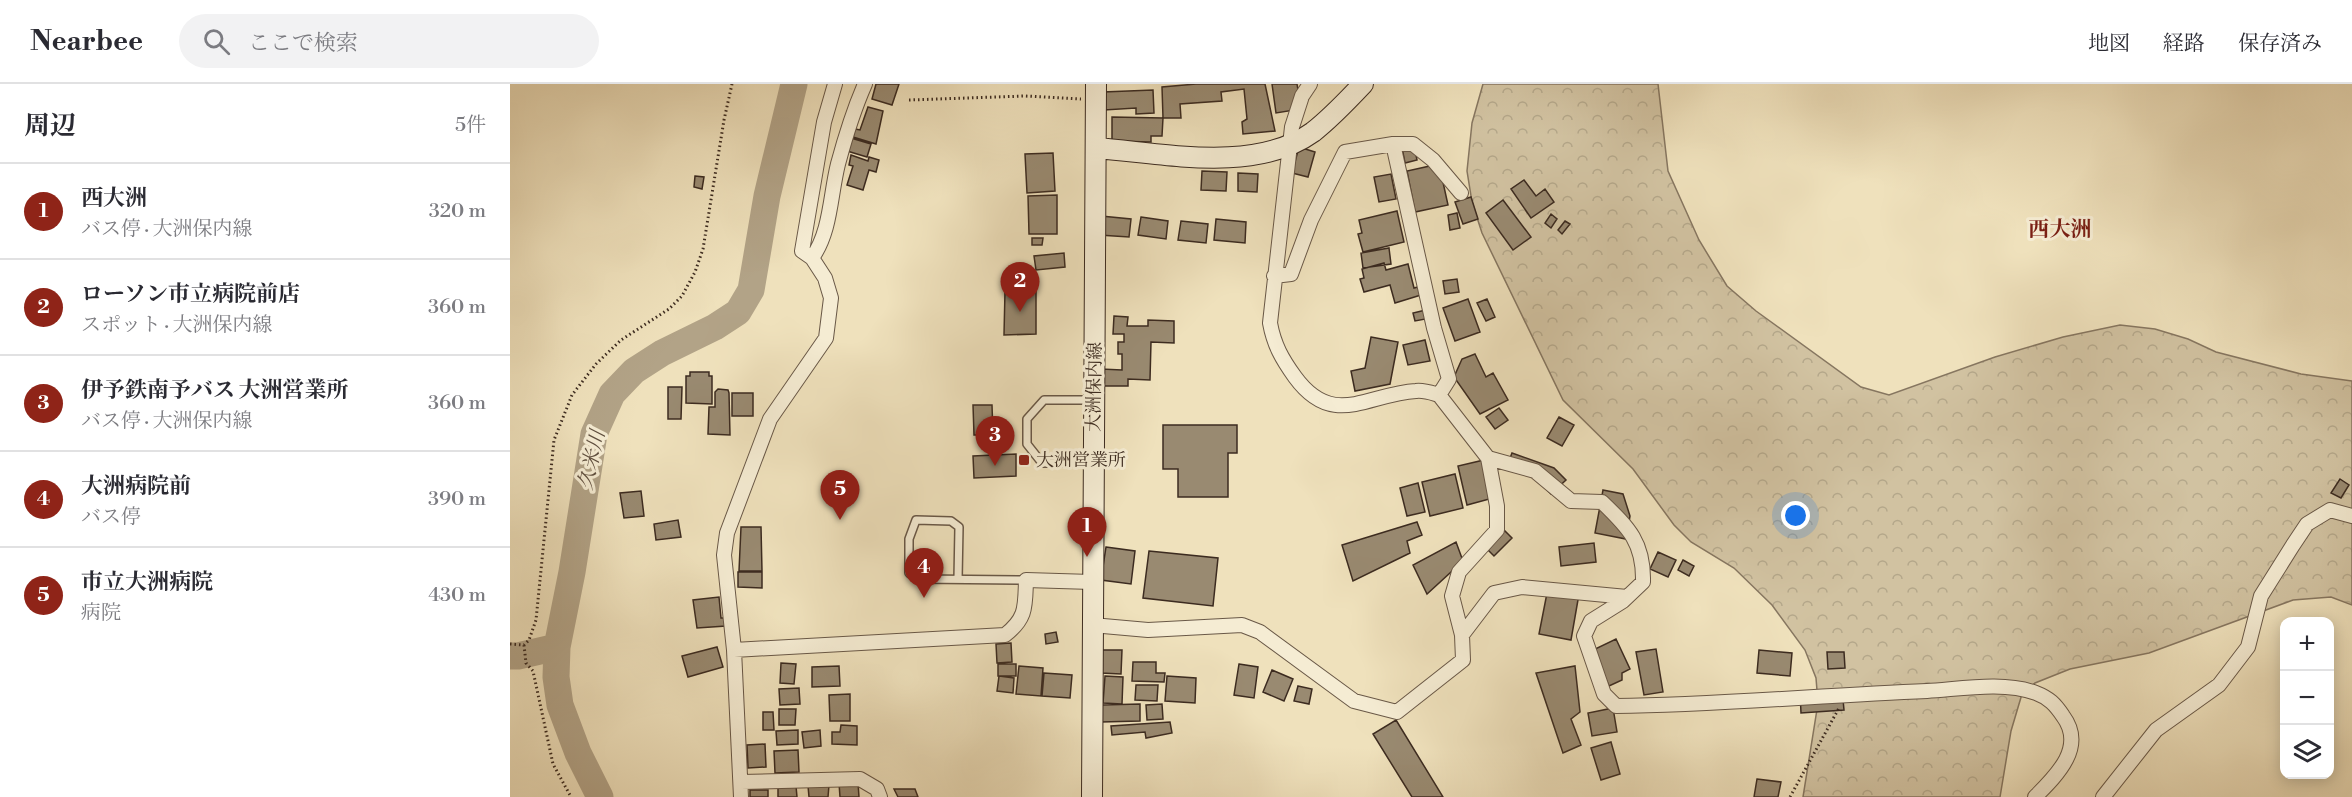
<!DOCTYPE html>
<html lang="ja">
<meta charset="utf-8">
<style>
body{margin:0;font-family:"Libre Bodoni","Noto Serif JP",serif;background:#f2f2f3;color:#2b2b33}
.controls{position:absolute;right:18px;bottom:18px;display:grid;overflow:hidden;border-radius:12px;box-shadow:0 3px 15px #0003}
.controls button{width:54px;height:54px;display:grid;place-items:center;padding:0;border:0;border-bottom:2px solid #e1e1e2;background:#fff;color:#2b2b33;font:30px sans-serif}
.you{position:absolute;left:1286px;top:432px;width:21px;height:21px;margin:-15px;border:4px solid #fff;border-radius:50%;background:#1a73e8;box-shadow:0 0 0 9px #1a73e833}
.badge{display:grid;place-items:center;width:39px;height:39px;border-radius:50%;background:#8f2418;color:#fff;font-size:20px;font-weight:700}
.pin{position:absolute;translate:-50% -50px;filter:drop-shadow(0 2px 3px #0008)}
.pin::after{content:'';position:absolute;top:32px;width:21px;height:18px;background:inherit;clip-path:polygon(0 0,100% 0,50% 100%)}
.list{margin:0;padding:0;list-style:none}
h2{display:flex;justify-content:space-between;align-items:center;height:78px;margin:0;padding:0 24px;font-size:26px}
h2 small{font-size:20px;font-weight:400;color:#7c7c81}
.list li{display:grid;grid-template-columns:39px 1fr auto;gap:18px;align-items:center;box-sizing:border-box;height:96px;padding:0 24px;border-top:2px solid #e1e1e2}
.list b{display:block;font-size:22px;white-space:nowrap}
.list p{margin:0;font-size:20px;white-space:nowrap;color:#7c7c81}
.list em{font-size:20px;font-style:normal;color:#7c7c81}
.icon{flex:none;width:33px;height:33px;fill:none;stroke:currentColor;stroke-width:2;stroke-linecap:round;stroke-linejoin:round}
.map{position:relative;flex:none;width:1842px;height:713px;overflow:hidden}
header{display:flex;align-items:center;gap:36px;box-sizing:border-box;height:84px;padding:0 30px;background:#fff;border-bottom:2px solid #e1e1e2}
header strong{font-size:28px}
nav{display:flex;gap:33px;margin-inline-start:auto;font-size:21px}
.search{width:420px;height:54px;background:#f2f2f3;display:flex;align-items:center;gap:15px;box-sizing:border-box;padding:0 21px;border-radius:33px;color:#7c7c81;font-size:22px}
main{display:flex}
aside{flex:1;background:#fff}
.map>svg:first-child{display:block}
.forest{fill:url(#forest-crowns);stroke:#867660;stroke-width:1.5}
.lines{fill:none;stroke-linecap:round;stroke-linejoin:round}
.river{stroke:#b2a387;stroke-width:27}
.building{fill:#998a71;stroke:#3c2b20;stroke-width:1.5}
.lane-casing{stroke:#695847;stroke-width:10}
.street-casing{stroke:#695847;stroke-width:16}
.secondary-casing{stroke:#3c2b20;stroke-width:22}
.path{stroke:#3c2b20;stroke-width:3;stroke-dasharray:1.5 3;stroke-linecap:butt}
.lane{stroke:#f5ecd3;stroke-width:7}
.street{stroke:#f5ecd3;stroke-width:14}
.secondary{stroke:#f5ecd3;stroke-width:20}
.poi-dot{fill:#8f2418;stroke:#f5ecd3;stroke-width:2}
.labels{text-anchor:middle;stroke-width:6;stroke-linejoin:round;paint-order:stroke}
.street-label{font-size:18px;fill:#3c2b20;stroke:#f5ecd3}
.poi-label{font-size:18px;fill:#3c2b20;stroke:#f5ecd3;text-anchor:start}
.water-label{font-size:20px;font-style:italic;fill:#5f4f3f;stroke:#f5ecd3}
.quarter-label{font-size:21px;font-weight:bold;fill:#7a1f14;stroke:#f5ecd3}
</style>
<header>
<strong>Nearbee</strong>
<div class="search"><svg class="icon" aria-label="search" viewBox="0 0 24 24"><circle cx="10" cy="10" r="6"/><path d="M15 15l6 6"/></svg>ここで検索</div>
<nav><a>地図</a><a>経路</a><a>保存済み</a></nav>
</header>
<main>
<aside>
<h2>周辺<small>5件</small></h2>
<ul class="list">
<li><span class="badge">1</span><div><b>西大洲</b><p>バス停 · 大洲保内線</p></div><em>320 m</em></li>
<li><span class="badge">2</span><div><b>ローソン市立病院前店</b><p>スポット · 大洲保内線</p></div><em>360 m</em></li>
<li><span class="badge">3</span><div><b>伊予鉄南予バス 大洲営業所</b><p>バス停 · 大洲保内線</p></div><em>360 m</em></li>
<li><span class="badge">4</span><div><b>大洲病院前</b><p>バス停</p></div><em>390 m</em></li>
<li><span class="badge">5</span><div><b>市立大洲病院</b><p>病院</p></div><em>430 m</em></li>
</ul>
</aside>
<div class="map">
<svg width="1842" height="713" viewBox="0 0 1842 713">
<defs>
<pattern id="forest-crowns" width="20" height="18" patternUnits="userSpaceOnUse" patternTransform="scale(1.5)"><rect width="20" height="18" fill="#d1c2a1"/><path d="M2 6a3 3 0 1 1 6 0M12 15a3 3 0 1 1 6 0" fill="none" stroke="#b4a78a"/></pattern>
</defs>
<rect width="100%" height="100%" fill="#efe1bc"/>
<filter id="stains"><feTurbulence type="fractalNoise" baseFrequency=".00333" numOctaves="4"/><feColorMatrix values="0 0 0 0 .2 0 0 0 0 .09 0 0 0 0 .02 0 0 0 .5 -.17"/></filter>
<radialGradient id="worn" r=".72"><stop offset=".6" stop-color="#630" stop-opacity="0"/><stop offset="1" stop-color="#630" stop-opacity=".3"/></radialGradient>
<!-- forest -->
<path class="forest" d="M973,0H1148L1158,87L1189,156L1217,202L1246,227L1351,303L1379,311L1485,273L1553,253L1610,241L1645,245L1678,255L1706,268L1791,290L1842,297V521L1821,513L1783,516L1639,569L1560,585L1525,599L1512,610L1501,647L1490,713H1293L1308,619L1306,594L1295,566L1262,521L1224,484L1181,458L1164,441L1123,385L1053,316L972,149L962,118L957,87L962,39Z"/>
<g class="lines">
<!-- river -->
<path class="river" d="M0,572H8L47,563
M90,713L68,669L50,621L46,593L47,563L62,488L84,350L102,310L124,287L152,269L205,243L228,228L241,206L257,112L284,0"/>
</g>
<!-- building -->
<path class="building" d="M366,0H389L382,21L362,15Z
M686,0H755L765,47L733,50L732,38L737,35L734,5L711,8L712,17L670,20L671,34H653L652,3Z
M762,0H787L791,25L766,29Z
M643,6L644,29L626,30V24L594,26L593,8Z
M358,23L373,27L366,60L343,53L345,45L350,46Z
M602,33L653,34L652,52H641V58L602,57Z
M341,54L361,60L357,73L337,67Z
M904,61L907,76L895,79L892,64Z
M789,63L805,68L798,93L782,89Z
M543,69L545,107L517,109L515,70Z
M341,71L358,77L359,73L369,76L366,88L359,86L353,106L337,101L343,82L339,81Z
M929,80L938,121L905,128L897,87Z
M692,87L717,88L716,107L691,106Z
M728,89L748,90L747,108L728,107Z
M881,90L886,115L869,118L864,93Z
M185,92L194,93L192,105L184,103Z
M1014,96L1026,112L1035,105L1044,118L1021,134L1001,105Z
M547,111V150H519L518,112Z
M961,113L968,135L953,140L945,118Z
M993,116L1021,153L1003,166L976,129Z
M887,127L894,158L853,168L848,150L852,149L849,136Z
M947,129L950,144L940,146L938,131Z
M1041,130L1047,135L1041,144L1035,139Z
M591,132L621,135L619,153L589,151Z
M631,133L658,137L656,155L628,151Z
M706,135L736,138L735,159L704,156Z
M671,137L698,140L696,159L668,156Z
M1055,137L1060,140L1052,150L1048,146Z
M522,154H533L532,161H522Z
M879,164L881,180L853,184L851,169Z
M554,169L555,183L526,186L524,172Z
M874,179L876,186L898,180L904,204L908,203L911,211L885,219L880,201L854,208L850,195L854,194L852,185Z
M947,195L949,208L935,210L933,197Z
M526,206V250L494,251L495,207Z
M958,215L970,248L945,257L933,224Z
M977,215L985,233L976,237L967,219Z
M920,225L921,234L905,237L903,229Z
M604,232L618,233L617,242H638V236L664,237V259L641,258L640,296L618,295V302H591V285L612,286V270H608V258H614V250H603Z
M861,253L888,258L880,300L845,307L841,287L855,284Z
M915,256L920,277L898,281L893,261Z
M965,270L976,293L983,289L998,316L970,330L944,293L952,275Z
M180,288H199V292H202V320L176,319V292H180Z
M158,303H172L171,335H158Z
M208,305L218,306L219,309L220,351L198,350L199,323H205V308Z
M222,309H243V332H222Z
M463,321H482L483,351H464Z
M989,324L998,336L985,345L976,333Z
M1049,333L1064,341L1052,362L1037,354Z
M653,341H727V369H718V413H668V385H653Z
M1002,369L1044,384L1056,396L1041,410L1022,391L997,382Z
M506,370V392L464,394L463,372Z
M974,376L983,414L957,421L948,382Z
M945,390L953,424L920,432L912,398Z
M1830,395L1839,401L1831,414L1821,409Z
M908,399L915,428L897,432L890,404Z
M1093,406L1113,410L1120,432L1116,455L1085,449Z
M131,407L134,432L114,434L110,409Z
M168,436L171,453L146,456L144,440Z
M907,438L912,451L897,457L900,469L843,497L832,461Z
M231,443H251L252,487H229Z
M991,443L1002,454L984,472L974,462Z
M946,458L953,477L917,510L903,481Z
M1084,459L1086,478L1051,482L1049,463Z
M596,463L625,467L621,500L591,496Z
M639,467L708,474L703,522L633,514Z
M1148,468L1166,476L1158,493L1140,485Z
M1173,476L1184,482L1179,492L1168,486Z
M228,488H252V504L228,503Z
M1038,504L1069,510L1061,556L1029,550Z
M209,513L211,534H216V542L187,544L183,516Z
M546,548L548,558L536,560L535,550Z
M1106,555L1120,585L1112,589V596L1099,602L1083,566Z
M501,559L502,578L487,579L486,560Z
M207,563L213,583L178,593L172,572Z
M1146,565L1153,608L1134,611L1126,568Z
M592,566H612L611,590L591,589Z
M1249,566L1282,569L1280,592L1247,589Z
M1317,568H1334L1335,584L1318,585Z
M623,578H646V589H655L654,598L622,597Z
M271,579L286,580L284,600L270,599Z
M488,580H506V592H488Z
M729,580L748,583L744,614L724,611Z
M329,582L330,602L302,603V583Z
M509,582L533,584L531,612L506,610Z
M1065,582L1070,628L1061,635L1071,661L1053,669L1026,589Z
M762,586L783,595L774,617L753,608Z
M534,589L562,591L560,614L532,612Z
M489,592L504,594L503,609L487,607Z
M595,592L613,593L612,620L593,619Z
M657,592L686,594L685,619L655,617Z
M626,601H648L647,617L625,616Z
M788,602L802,605L799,620L784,617Z
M289,604L290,620L270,621L269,605Z
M1332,605L1334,626L1291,629L1290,608Z
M340,610V637H320L319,611Z
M630,620V637L591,638V621Z
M652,620L653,635L637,636L636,621Z
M1103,624L1107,648L1082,652L1078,629Z
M269,625H286L285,641H269Z
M253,628H263L264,646H253Z
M886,636L933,713H902L863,650Z
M660,638L662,649L636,654L635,648L602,651L601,642Z
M331,641L347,642V661L322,660V648H330Z
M288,646V660L267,661L266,647Z
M310,646L311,662L294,664L292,648Z
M1101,658L1110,690L1091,696L1081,664Z
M255,660L256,683L238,684L237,661Z
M288,666L289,688L265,689L264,667Z
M1247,695L1271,698L1268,713H1244Z
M329,699H348L349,713H330Z
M319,701L318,713H299L298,702Z
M286,702L287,713H268V703Z
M384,705H405L408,713H388Z
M240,706H258V713H240Z"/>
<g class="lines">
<defs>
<path id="lane" d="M582,379H532L517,360V335L534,316H584
M448,495L449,443L441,437L406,436L399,455V489L408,495L516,496"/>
<path id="street" d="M883,60H903L923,76L951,109
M302,174C321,147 320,112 328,80C335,54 344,25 355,0
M764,192L781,190L801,136L835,68L883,60L924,244L939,295L929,311
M978,374L1025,387L1061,417L1092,418C1119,444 1134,459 1133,498L1113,517L1081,537L1074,552L1094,610L1106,622C1210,621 1313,611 1417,607C1451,605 1493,597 1526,609C1539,614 1545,620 1553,632C1576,663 1547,691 1525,713
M582,541L638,546L732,541L750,548L844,617L887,628L953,576L952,551L942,512L949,488L987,446V422L978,374L929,311C922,309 914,306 906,307C857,310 823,345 785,293C772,275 764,261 760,239L782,43L792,12L800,0
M952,551L984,509L1012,503L1117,513
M224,566L495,551C517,534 515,522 516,496L582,498
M231,698L350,695L367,705L370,713
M231,713L224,566L214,471L217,449L260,335L316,254L321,214L315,194L302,174L292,167L314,38L325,0
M1593,713L1646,646L1709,601L1738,563L1751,512L1783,461L1797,440L1820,426L1842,432"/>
<path id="secondary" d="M586,64C653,69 745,90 803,48C821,34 837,17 853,0
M582,713L586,0"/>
</defs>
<!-- lane casing -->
<use href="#lane" class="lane-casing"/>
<!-- street casing -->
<use href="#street" class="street-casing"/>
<!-- secondary casing -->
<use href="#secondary" class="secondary-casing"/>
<!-- path -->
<path class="path" d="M399,16L515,12L571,15
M0,560L14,561L19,556L26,536L44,356L62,311L86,280L111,256L159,225L172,212L185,188L193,165L214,36L222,0
M14,561L16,579L23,587L43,680L61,713
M1280,713L1329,624"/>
<!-- lane -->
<use href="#lane" class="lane"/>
<!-- street -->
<use href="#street" class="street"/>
<!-- secondary -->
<use href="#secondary" class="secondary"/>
</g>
<!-- markers -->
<rect class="poi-dot" x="508" y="370" width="12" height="12" rx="3"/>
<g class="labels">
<!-- street labels -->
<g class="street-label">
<text transform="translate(584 303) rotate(-89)" y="6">大洲保内線</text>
</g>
<!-- poi labels -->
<g class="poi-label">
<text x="526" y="382">大洲営業所</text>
</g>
<!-- water labels -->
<g class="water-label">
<text transform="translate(81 376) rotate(-77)" y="7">久米川</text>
</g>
<!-- quarter labels -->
<g class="quarter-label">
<text x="1550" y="152">西大洲</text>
</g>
</g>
<rect width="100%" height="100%" filter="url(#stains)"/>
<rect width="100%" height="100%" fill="url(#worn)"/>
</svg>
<div class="controls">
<button>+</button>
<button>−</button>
<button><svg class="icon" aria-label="layers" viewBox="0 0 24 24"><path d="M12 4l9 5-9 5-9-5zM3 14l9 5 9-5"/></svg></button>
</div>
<div class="you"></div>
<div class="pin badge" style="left:577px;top:473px">1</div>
<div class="pin badge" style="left:510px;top:228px">2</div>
<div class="pin badge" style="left:485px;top:382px">3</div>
<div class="pin badge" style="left:414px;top:514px">4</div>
<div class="pin badge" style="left:330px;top:436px">5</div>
</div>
</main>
